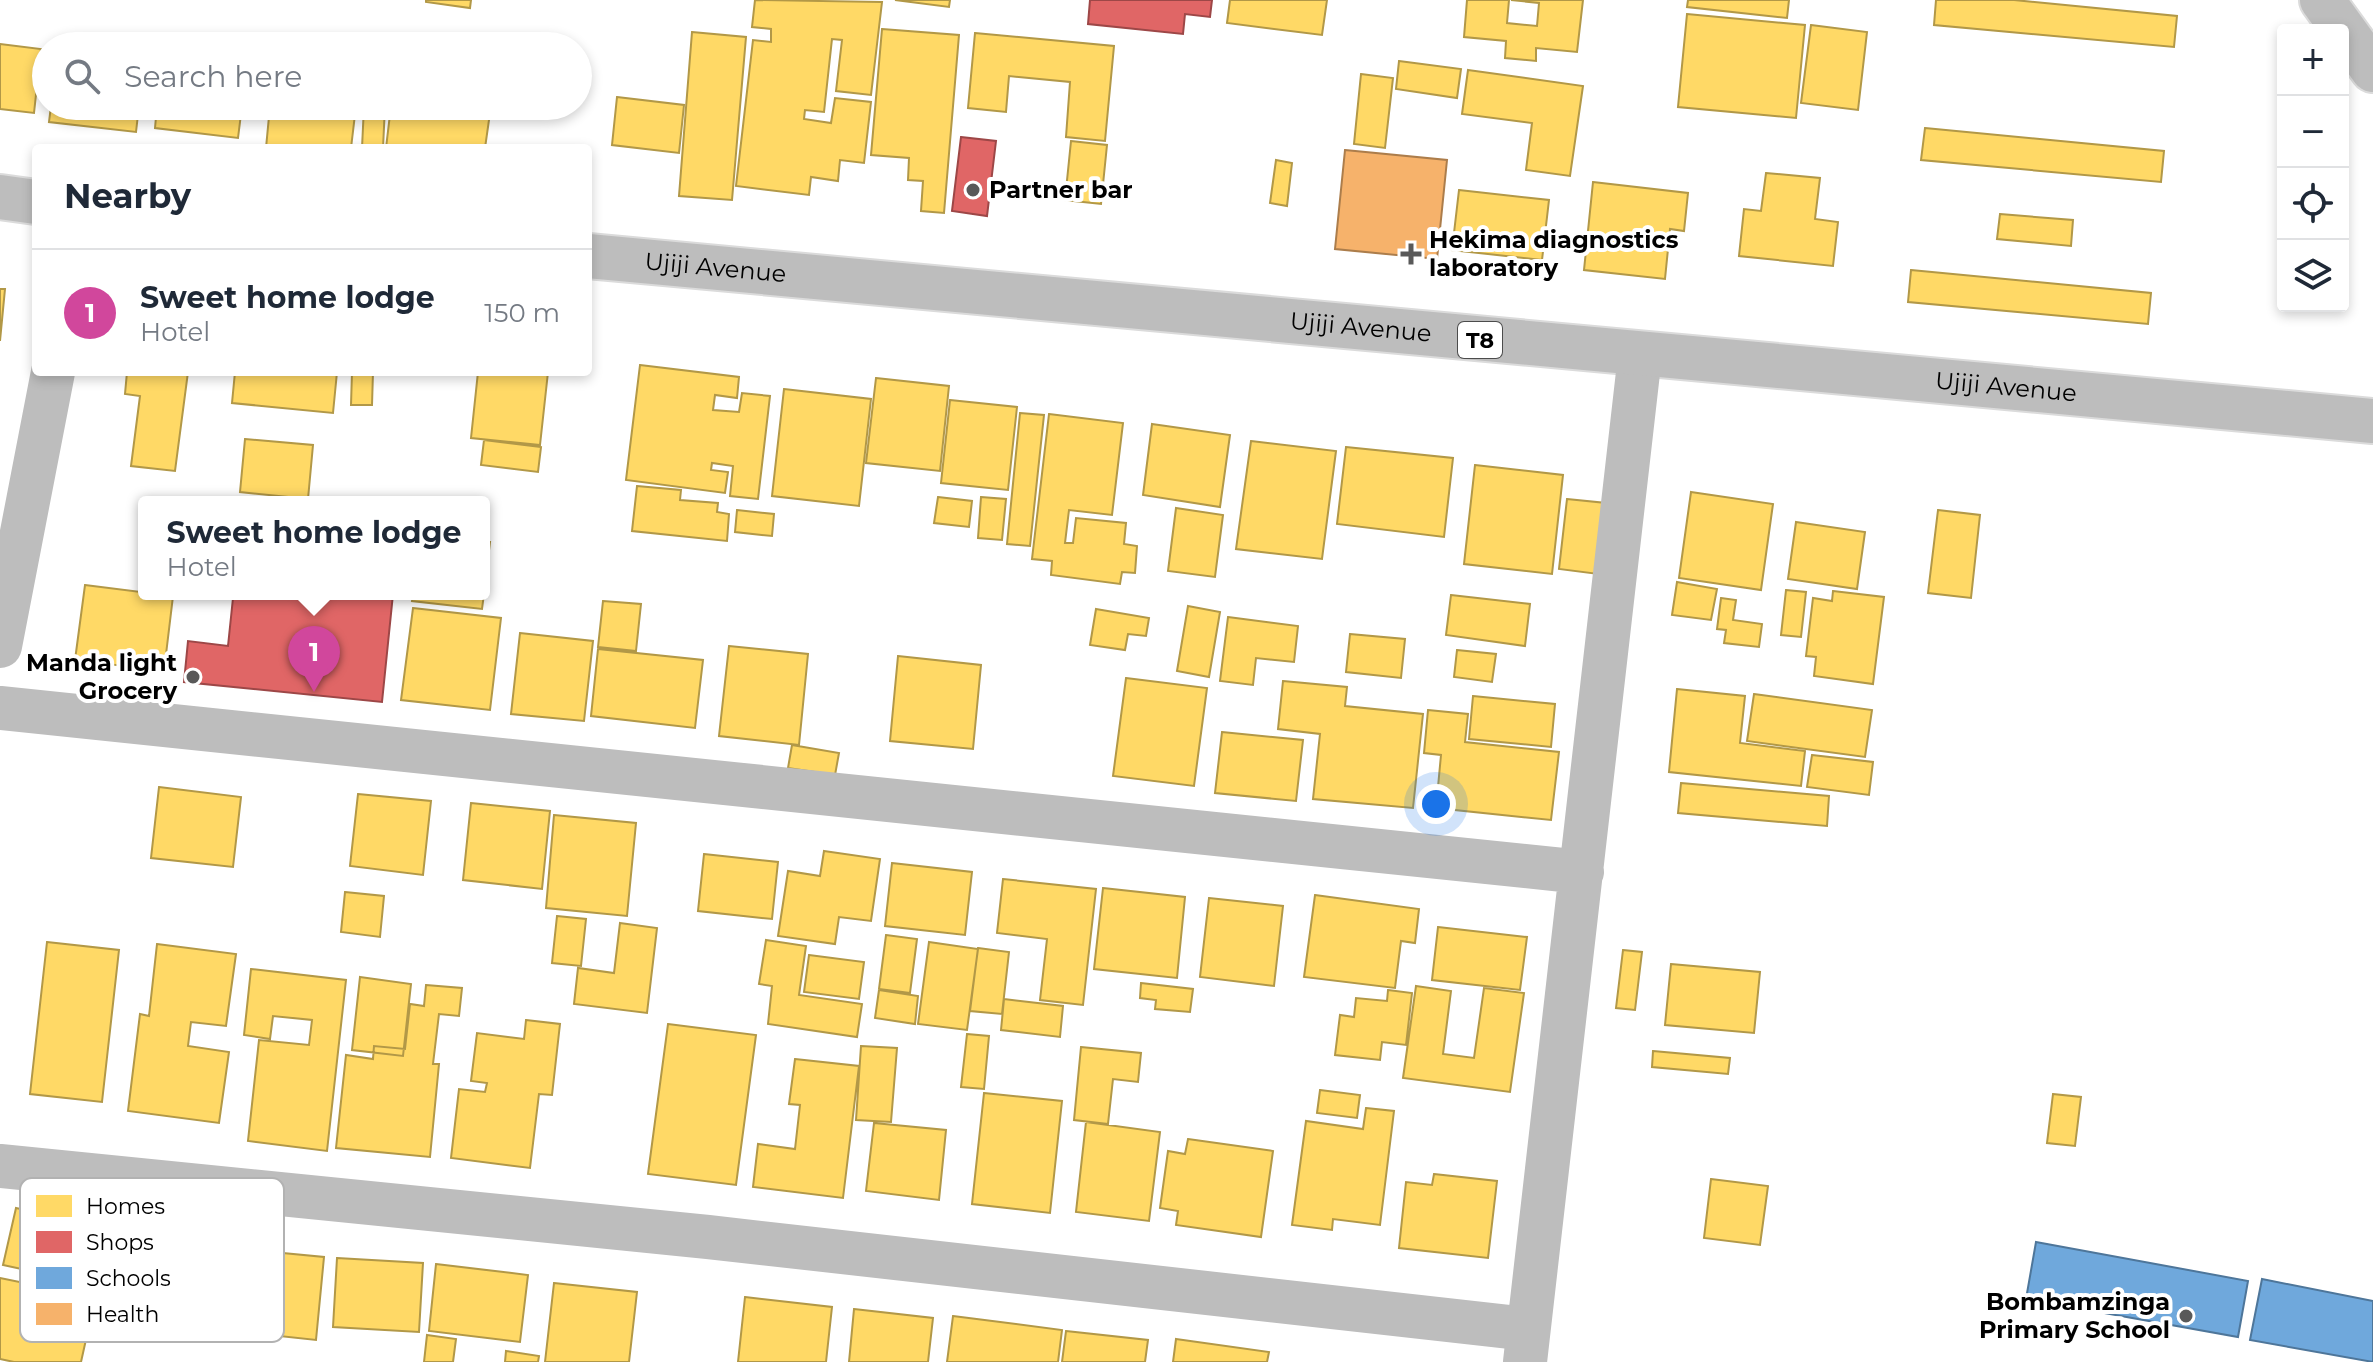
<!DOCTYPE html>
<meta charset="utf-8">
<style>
body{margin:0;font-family:Montserrat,sans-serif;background:#f6f6f7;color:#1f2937}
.controls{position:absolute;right:24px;top:24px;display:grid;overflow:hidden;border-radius:8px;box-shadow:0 4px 12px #0003}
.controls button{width:72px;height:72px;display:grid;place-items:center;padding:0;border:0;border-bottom:2px solid #e0e1e3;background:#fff;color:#1f2937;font:40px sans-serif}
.you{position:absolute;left:1436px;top:804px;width:28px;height:28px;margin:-20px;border:6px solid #fff;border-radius:50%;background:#1a73e8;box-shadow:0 0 0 12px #1a73e833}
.badge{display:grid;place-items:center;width:52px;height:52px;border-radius:50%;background:#2563eb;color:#fff;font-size:26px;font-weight:700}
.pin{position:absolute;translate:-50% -66px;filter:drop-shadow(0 2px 4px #0008)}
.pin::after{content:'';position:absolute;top:42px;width:28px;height:24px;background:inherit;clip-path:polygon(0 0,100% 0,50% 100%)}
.popup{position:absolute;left:138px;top:496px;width:352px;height:104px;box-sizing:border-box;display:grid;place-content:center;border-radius:8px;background:#fff;filter:drop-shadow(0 2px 6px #0005);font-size:26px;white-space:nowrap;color:#747a83}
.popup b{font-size:30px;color:#1f2937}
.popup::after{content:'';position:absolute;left:50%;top:100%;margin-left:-16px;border:16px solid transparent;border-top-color:#fff}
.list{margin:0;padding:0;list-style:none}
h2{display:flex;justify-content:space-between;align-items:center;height:104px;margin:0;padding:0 32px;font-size:34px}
h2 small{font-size:26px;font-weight:400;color:#747a83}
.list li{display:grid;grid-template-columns:52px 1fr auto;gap:24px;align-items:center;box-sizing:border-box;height:128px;padding:0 32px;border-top:2px solid #e0e1e3}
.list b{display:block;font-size:30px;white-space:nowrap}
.list p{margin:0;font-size:26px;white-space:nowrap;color:#747a83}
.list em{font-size:26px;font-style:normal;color:#747a83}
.icon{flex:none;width:44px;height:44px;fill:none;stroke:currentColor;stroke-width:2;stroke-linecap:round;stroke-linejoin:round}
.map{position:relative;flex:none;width:2373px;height:1362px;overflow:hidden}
.search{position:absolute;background:#fff;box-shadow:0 4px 12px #0003;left:32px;top:32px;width:560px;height:88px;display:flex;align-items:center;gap:20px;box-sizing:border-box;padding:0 28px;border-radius:44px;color:#747a83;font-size:30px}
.panel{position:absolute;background:#fff;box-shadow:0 4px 12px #0003;left:32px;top:144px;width:560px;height:232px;border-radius:8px}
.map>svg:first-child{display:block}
.homes{fill:#ffd966;stroke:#b29847;stroke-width:2}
.shops{fill:#e06666;stroke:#9d4747;stroke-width:2}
.schools{fill:#6fa8dc;stroke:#4e769a;stroke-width:2}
.health{fill:#f6b26b;stroke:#ac7d4b;stroke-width:2}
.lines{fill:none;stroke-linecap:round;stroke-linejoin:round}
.trunk-casing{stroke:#dbdbdb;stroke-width:48}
.minor{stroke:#bdbdbd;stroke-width:44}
.trunk{stroke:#bdbdbd;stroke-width:44}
.poi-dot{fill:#595959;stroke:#fff;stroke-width:3}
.labels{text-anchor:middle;stroke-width:8;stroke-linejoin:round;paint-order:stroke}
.shield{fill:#fff;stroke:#4c4c4c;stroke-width:2}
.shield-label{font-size:22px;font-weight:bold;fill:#000}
.poi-label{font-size:24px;font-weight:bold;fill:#000;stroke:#fff;text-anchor:start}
.street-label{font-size:24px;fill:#000;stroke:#fff}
.key{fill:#fff;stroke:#b2b2b2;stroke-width:2}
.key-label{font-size:22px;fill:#000}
</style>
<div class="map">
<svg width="2373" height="1362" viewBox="0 0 2373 1362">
<rect width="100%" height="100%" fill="#fff"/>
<!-- homes -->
<path class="homes" d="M426,0H471L470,8L426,2Z
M755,0L882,2L871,95L836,91L842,40L832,39L824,112L805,110L804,119L831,123L835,98L871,102L864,163L840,160L838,181L811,177L809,195L736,186L753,40L771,42V29L752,27Z
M895,0H950L949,7Z
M1230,0H1327L1322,35L1227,23Z
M1467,0H1509L1507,23L1537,26L1539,3L1511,0H1583L1577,52L1536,48V61L1505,58L1506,41L1464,37Z
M1688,0H1789L1787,18L1687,7Z
M1936,0H2014L2177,16L2174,47L1934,25Z
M1687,14L1805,25L1796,118L1678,107Z
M1811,25L1867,32L1858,110L1801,103Z
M882,29L959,35L944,213L921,211L923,181L908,180L909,158L871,155Z
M692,32L746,37L732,200L679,196Z
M975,33L1114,46L1105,141L1066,137L1070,82L1009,76L1006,112L968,108Z
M0,44L41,49L34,113L0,109Z
M1399,61L1461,69L1457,98L1396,89Z
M1468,70L1583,86L1570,176L1526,170L1532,123L1462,114Z
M1361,74L1393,78L1385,148L1354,144Z
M617,97L684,105L679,153L612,145Z
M51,106H139L136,132L49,122Z
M157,106H242L238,138L155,128Z
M270,106H356L351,148H266Z
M364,106H385L383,148H362Z
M391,106H491L485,148H386Z
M1925,128L2164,151L2161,182L1921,160Z
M1071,141L1107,145L1101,204L1065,200Z
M1276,160L1292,163L1287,206L1270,203Z
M1766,173L1820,178L1815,219L1838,222L1833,266L1739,256L1744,209L1761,211Z
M1593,182L1688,193L1684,231L1670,229L1665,279L1584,270Z
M1459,190L1549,200L1542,260L1452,250Z
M2000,214L2073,220L2071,246L1997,239Z
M1911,270L2151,293L2148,324L1908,302Z
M0,289H5L0,341Z
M640,365L739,377L737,398L715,395L713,410L739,412L742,393L770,396L758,499L730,496L733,466L712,463L711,470L728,472L725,493L626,480Z
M127,372H188L175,471L131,466L140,396L125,394Z
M235,372H337L333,413L232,403Z
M352,372H373L372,405H351Z
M478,372H548L540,445L471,438Z
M876,378L949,386L940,471L866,463Z
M784,389L871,399L859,506L772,496Z
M950,400L1017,407L1008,490L941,483Z
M1020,413L1044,415L1030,546L1007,544Z
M1049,414L1123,423L1112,515L1069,510L1065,543H1073L1076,518L1126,523L1124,544L1137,546L1135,573L1122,572L1120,584L1051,575L1052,561L1032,559Z
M1152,424L1230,435L1220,507L1143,495Z
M245,439L313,445L308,499L240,492Z
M484,440L541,447L538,472L481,465Z
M1251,441L1336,451L1322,559L1236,549Z
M1346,447L1453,458L1444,537L1337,524Z
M1475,465L1563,475L1552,574L1464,564Z
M637,486L681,490L680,500L718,503L717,512L729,514L727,541L632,531Z
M1691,492L1773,504L1761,590L1679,578Z
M938,497L972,501L969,527L934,523Z
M981,497L1006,499L1002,540L978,538Z
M1567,499L1606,503L1598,574L1559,569Z
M1176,508L1223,515L1215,577L1168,571Z
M737,510L774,514L772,536L735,532Z
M1938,510L1980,515L1971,598L1928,593Z
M1796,522L1865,532L1857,589L1788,579Z
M484,542H490L484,593Z
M1677,582L1717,589L1711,620L1672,615Z
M85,585L173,596L164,671L75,660Z
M1786,590L1806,592L1801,637L1781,635Z
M1833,591L1884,597L1873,684L1814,676L1816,657L1806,656L1813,598L1832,601Z
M413,594H484L482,609L412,601Z
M1451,595L1530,604L1525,646L1446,635Z
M1721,598L1736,600L1733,620L1762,624L1759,647L1724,643L1726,630L1717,629Z
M603,601L641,604L636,651L598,647Z
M1188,606L1220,612L1209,677L1177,671Z
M413,608L501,618L490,710L401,700Z
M1096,609L1149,618L1146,636L1128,634L1125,650L1090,645Z
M1228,617L1298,626L1294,662L1256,658L1253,685L1220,681Z
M520,633L593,641L584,721L511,714Z
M1350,634L1405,639L1401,678L1346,672Z
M729,646L808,654L799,745L719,736Z
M598,649L703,660L695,728L591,716Z
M1457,650L1496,654L1492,682L1454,677Z
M898,656L981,665L973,749L890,741Z
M1126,678L1207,688L1194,786L1113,776Z
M1283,681L1347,687L1345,706L1423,714L1413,808L1313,799L1320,734L1278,729Z
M1677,689L1745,696L1740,743L1805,751L1801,786L1669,772Z
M1754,694L1872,710L1865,757L1747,741Z
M1473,696L1555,704L1551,747L1469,739Z
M1428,710L1468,714L1465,742L1559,752L1551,820L1436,808L1441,755L1424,753Z
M1222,732L1303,740L1296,801L1215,793Z
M792,745L839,753L835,775L788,768Z
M1812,755L1873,762L1869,795L1807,787Z
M1681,783L1829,796L1827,826L1678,813Z
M159,787L241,797L233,867L151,858Z
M358,794L431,801L423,875L350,866Z
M471,803L550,811L542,889L463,880Z
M554,815L636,823L627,916L546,908Z
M824,851L880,859L871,921L839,917L835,944L778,936L788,871L820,876Z
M704,854L778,862L772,919L698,911Z
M892,863L972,872L965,935L885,926Z
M1003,879L1096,889L1083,1005L1040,1000L1047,939L997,933Z
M1103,888L1185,897L1177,978L1094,969Z
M345,892L384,896L380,937L341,932Z
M1315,895L1419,909L1415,943L1401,941L1395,988L1304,977Z
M1209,898L1283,906L1274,986L1200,977Z
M557,916L586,919L581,966L552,963Z
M620,923L657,928L647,1013L574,1004L578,968L614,973Z
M1438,927L1527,937L1520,990L1432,980Z
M886,935L917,939L910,993L879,989Z
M766,940L806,946L799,995L862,1004L857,1037L768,1024L772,986L759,984Z
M47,942L119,950L102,1102L30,1094Z
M929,942L978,949L967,1030L918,1024Z
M157,944L236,954L226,1026L191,1022L188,1046L229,1052L219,1123L128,1111L140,1014L149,1016Z
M978,948L1009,952L1002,1014L970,1011Z
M1623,950L1642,952L1635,1010L1616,1008Z
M809,955L864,962L859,999L804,992Z
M1671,964L1760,972L1754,1033L1665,1025Z
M251,969L346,980L327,1151L248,1141L259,1040L309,1045L312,1020L273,1016L270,1039L244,1035Z
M360,977L411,984L403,1056L352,1050Z
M1141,983L1193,989L1190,1012L1155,1009L1156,1000L1140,998Z
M426,985L462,988L459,1016L439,1014L433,1064H439L430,1157L336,1148L346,1055L373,1059L374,1046L405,1049L410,1004L424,1006Z
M1416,986L1451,991L1443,1054L1474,1058L1484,988L1524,993L1510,1092L1403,1078Z
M879,990L918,996L915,1024L875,1018Z
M1388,990L1412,993L1406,1045L1382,1042L1380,1060L1335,1055L1340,1015L1354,1017L1356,998L1387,1001Z
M1004,999L1063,1006L1060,1037L1001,1030Z
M526,1020L560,1024L552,1095L539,1094L530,1168L451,1158L459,1089L485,1092L487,1083L471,1081L477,1033L524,1039Z
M668,1024L756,1035L736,1185L648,1174Z
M967,1034L989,1036L984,1089L961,1087Z
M861,1046L897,1048L891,1122L856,1120Z
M1081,1047L1141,1053L1138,1082L1113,1079L1108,1124L1074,1120Z
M1653,1051L1730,1058L1728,1074L1652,1067Z
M795,1059L859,1066L843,1198L753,1187L758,1144L795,1149L800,1105L789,1104Z
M1320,1090L1360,1095L1357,1118L1317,1113Z
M984,1093L1062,1101L1050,1213L972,1204Z
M2053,1094L2081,1097L2075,1146L2047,1143Z
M1366,1108L1394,1111L1380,1225L1333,1219L1332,1230L1292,1225L1306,1121L1363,1129Z
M1086,1122L1160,1132L1149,1221L1076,1212Z
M874,1123L946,1130L939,1200L866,1191Z
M1188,1139L1273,1151L1261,1237L1176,1225L1178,1211L1160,1208L1168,1151L1185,1154Z
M1434,1174L1497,1181L1488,1258L1399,1248L1406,1182L1432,1185Z
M1711,1179L1768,1186L1760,1245L1704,1238Z
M16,1208L126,1232L114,1289L3,1265Z
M131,1239L219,1250L210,1316L123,1305Z
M251,1250L324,1257L316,1340L243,1332Z
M337,1258L423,1263L419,1332L333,1327Z
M436,1264L528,1275L520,1342L429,1331Z
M0,1278L44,1287L37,1314L89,1326L81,1362H14L0,1359Z
M554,1283L637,1292L629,1362H545Z
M745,1297L832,1307L826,1362H738Z
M854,1309L933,1318L928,1362H849Z
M953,1316L1062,1330L1058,1362H947Z
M1066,1331L1148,1340L1145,1362H1062Z
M427,1335L456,1339L453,1362H424Z
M1176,1339L1269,1352L1267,1362H1173Z
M506,1351L539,1356L538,1362H505Z"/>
<!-- shops -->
<path class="shops" d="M1090,0H1212L1210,17L1185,14L1183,34L1088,24Z
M961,137L996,141L987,216L952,211Z
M198,594H346L345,598L358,599V594H393L382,702L184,682L188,641L228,646L233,598Z"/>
<!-- schools -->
<path class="schools" d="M2036,1242L2248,1281L2238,1337L2026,1299Z
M2262,1279L2373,1301V1362L2250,1340Z"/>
<!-- health -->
<path class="health" d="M1345,150L1447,160L1437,259L1335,249Z"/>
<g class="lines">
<defs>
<g id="trunk">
<path d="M2322,0L2373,70"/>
<path d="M0,197L36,202"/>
<path id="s1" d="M588,256L2373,421"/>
</g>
</defs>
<!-- trunk casing -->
<use href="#trunk" class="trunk-casing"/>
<!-- minor -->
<path class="minor" d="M0,646L53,372
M0,708L1582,872
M0,1166L708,1237L1527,1329
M1525,1362L1640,355"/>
<!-- trunk -->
<use href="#trunk" class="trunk"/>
</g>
<!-- markers -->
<g class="poi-dot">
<circle cx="973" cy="190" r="8"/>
<path d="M1407 242h8v8h8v8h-8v8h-8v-8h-8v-8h8z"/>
<circle cx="193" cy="677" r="8"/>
<circle cx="2186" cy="1316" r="8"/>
</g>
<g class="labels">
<!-- shield labels -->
<rect class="shield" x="1458" y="322" width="44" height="36" rx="6"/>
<g class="shield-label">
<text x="1480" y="348">T8</text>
</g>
<!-- poi labels -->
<g class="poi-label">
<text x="989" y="198">Partner bar</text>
<text x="1429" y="248">Hekima diagnostics<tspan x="1429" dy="28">laboratory</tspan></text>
<text x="177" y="671" text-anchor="end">Manda light<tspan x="177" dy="28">Grocery</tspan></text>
<text x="2170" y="1310" text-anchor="end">Bombamzinga<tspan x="2170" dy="28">Primary School</tspan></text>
</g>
<!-- street labels -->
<g class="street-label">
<text dy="8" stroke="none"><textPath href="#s1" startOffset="128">Ujiji Avenue</textPath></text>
<text dy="8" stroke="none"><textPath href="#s1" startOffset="776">Ujiji Avenue</textPath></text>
<text dy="8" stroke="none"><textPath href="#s1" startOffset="1424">Ujiji Avenue</textPath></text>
</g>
</g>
<!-- legend -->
<rect x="20" y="1178" width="264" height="164" rx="12" class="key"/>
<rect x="36" y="1195" width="36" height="22" fill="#ffd966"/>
<rect x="36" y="1231" width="36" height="22" fill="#e06666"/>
<rect x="36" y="1267" width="36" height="22" fill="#6fa8dc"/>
<rect x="36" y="1303" width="36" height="22" fill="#f6b26b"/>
<g class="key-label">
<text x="86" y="1214">Homes</text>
<text x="86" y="1250">Shops</text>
<text x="86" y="1286">Schools</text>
<text x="86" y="1322">Health</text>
</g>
</svg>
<div class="controls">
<button>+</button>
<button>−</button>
<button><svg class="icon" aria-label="locate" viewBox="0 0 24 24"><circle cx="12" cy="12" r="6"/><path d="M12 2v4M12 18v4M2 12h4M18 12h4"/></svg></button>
<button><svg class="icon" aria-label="layers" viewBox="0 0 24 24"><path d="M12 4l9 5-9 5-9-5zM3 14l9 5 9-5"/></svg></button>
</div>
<div class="you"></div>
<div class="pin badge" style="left:314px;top:692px;background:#d1479c">1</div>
<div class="popup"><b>Sweet home lodge</b>Hotel</div>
<div class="search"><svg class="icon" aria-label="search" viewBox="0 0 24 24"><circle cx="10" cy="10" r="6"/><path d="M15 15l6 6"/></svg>Search here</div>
<section class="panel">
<h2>Nearby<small></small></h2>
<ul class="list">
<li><span class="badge" style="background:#d1479c">1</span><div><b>Sweet home lodge</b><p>Hotel</p></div><em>150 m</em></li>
</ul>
</section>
</div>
